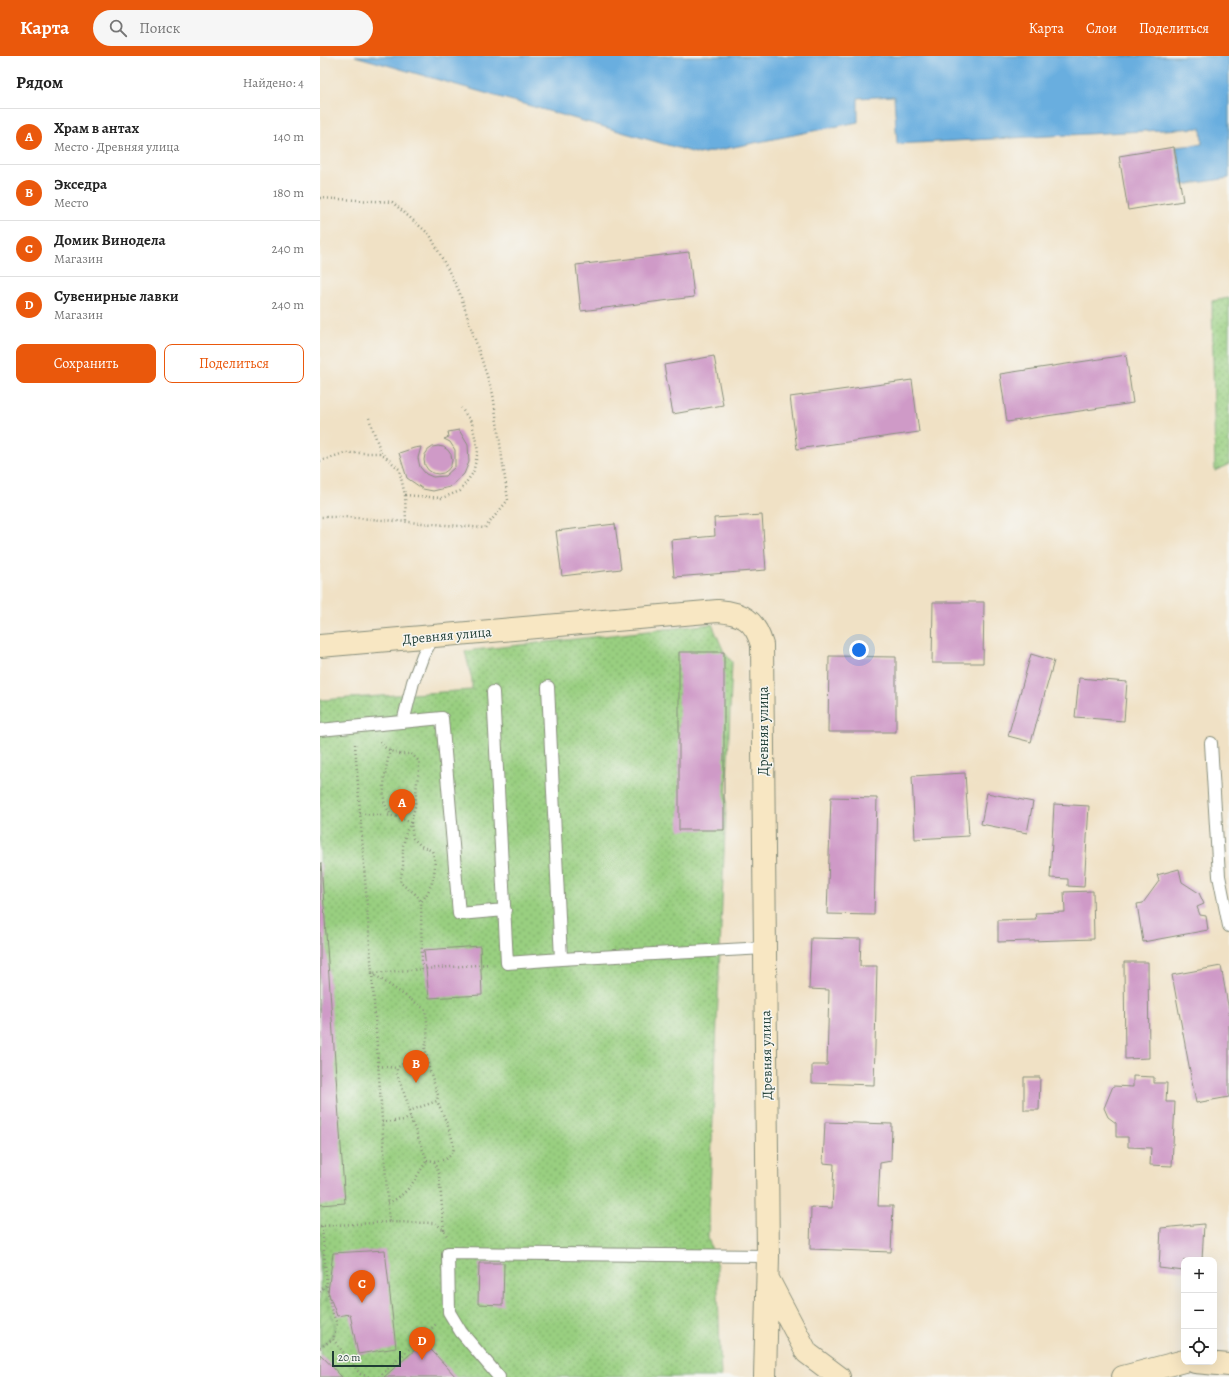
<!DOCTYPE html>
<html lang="ru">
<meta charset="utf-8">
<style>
body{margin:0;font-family:Alegreya,serif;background:#f6f6f6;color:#222}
.controls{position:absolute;right:12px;bottom:12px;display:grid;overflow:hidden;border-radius:8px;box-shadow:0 4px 16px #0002}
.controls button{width:36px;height:36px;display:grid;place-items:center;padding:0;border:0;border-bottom:1px solid #e0e0e0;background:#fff;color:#222;font:20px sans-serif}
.scale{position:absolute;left:12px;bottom:10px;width:69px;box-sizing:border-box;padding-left:4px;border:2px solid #1f3d34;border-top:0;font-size:11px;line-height:14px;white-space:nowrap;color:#1f3d34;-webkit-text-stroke:3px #f6f6f2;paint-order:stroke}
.you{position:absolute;left:539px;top:594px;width:14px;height:14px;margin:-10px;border:3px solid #fff;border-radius:50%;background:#1a73e8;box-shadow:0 0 0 6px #1a73e833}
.badge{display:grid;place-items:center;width:26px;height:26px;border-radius:50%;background:#ea580c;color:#fff;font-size:13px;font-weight:700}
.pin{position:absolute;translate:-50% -33px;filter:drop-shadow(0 1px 2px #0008)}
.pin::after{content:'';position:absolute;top:21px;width:14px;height:12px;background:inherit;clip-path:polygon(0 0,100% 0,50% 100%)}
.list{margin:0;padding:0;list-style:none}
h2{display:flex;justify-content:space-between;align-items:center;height:52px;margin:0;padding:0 16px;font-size:17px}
h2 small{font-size:13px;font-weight:400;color:#767676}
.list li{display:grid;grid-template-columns:26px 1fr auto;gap:12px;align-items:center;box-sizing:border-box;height:56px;padding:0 16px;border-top:1px solid #e0e0e0}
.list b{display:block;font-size:15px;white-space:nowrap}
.list p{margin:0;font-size:13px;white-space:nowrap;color:#767676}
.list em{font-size:13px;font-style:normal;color:#767676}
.actions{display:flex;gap:8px;padding:12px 16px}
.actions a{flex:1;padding:9px 0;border:1px solid #ea580c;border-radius:8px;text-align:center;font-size:14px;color:#ea580c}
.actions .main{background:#ea580c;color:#fff}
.icon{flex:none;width:22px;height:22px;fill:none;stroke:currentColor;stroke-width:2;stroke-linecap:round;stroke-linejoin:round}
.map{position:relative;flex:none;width:909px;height:1321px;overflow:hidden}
header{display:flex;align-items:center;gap:24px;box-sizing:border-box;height:56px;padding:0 20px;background:#ea580c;color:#fff}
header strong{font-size:19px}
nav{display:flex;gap:22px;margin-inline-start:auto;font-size:14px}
.search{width:280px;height:36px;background:#f6f6f6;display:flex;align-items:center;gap:10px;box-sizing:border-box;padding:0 14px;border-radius:22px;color:#767676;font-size:15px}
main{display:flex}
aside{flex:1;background:#fff}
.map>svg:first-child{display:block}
.grass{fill:url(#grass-dots);stroke:#5c865a}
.garden{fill:url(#garden-furrows);stroke:#5c865a}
.water{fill:#69aedf;stroke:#44768a}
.building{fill:#cf9ac7}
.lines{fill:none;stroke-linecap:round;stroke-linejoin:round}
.service-casing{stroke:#888f7c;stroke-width:14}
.secondary-casing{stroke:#888f7c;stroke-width:24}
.path{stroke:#888f7c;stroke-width:2.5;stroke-dasharray:1 3;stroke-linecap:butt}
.service{stroke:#fff;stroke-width:12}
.secondary{stroke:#f8e7c3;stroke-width:22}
.labels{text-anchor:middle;stroke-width:3;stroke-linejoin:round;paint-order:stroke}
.street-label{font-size:14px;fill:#1f3d34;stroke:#f6f6f2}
</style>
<header>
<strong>Карта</strong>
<div class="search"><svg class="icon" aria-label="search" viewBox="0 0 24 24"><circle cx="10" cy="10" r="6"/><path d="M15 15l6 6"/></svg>Поиск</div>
<nav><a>Карта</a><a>Слои</a><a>Поделиться</a></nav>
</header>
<main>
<aside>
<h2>Рядом<small>Найдено: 4</small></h2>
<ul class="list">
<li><span class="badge">A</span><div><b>Храм в антах</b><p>Место · Древняя улица</p></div><em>140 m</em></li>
<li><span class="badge">B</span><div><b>Экседра</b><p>Место</p></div><em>180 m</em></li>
<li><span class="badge">C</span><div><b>Домик Винодела</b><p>Магазин</p></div><em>240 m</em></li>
<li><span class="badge">D</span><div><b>Сувенирные лавки</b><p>Магазин</p></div><em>240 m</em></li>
</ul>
<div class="actions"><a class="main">Сохранить</a><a>Поделиться</a></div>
</aside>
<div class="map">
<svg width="909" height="1321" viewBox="0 0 909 1321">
<defs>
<pattern id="grass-dots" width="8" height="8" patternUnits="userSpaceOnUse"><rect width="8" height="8" fill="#99cf80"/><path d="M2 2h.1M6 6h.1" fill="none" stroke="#7ca96a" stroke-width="1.8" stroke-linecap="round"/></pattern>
<pattern id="garden-furrows" width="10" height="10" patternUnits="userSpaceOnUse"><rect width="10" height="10" fill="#99cf80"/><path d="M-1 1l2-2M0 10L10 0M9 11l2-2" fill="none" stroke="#7ca96a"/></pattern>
</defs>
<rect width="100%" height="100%" fill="#f6f6f2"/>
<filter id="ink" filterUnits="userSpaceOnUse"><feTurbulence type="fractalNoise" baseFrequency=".025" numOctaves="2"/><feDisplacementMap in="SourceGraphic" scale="8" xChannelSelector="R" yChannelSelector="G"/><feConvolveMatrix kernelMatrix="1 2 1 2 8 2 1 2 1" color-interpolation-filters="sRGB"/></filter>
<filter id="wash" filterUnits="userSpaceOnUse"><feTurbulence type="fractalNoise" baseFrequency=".012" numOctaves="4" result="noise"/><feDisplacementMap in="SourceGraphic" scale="16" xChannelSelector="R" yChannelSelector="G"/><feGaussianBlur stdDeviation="0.9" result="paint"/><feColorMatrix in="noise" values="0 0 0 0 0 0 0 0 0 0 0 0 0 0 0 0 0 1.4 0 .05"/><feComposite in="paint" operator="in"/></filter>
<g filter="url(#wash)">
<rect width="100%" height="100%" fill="#f0e1c5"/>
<!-- grass -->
<path class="grass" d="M909,242V408L895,415L892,245Z
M392,568L404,596L412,606L388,1182L397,1210L401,1321H0V644L152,634V624L145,595Z"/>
<!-- garden -->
<path class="garden" d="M5,1231L8,1250L15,1268L12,1281L0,1291V1239Z"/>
<!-- water -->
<path class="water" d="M35,0H909V122L863,129L856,91L882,88L881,72L577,88L574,40L538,42V66L379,98Z"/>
<g id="blocks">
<!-- building -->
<path class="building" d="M854,91L863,145L808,154L799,100Z
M369,196L374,241L261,255L256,209Z
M806,299L813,347L687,366L680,318Z
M394,300L403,349L353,358L344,309Z
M592,324L599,376L477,393L470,341Z
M139,374L148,389L149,406L144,418L130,431L113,435L103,433L87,422L79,397L94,392L101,391L98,402L100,411L106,418L113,421L125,420L135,411V394L130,386L124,383L129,381L128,376Z
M104 404a14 14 0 1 1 28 0a14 14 0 1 1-28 0Z
M442,459L446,514L354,521L351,484L395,480L394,462Z
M295,468L301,513L242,520L236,475Z
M613,546H664L663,607H612Z
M359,596H404V774H359Z
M711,598L734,605L711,686L688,680Z
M509,600L576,601V676H508Z
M759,622L807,626L804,665L755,661Z
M645,717L649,780L595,783L592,720Z
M667,737L713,746L707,777L661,768Z
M511,741L557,742L554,859L507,858Z
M734,748L769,750L764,831L748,830V823L730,822Z
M0,807H1L25,1147L0,1149Z
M859,813L862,826L879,837L884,848L877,851L880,859L886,860L888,874L823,886L817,848L823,847L839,825L837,819Z
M773,835L774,883L678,886V864L716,863L715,857L745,856L744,836Z
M491,882L541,883L540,910H557L554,1029L492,1027V1009H507L509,934L489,933Z
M160,890L162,939L109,942L104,894Z
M804,906H828L829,1002L805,1003Z
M901,910L909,955V1041L876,1047L852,919Z
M813,1020L834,1021V1027H847L846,1046H855L852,1110L830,1109L831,1092L808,1091V1081H796V1067L788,1061L784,1052L793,1030L813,1031Z
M704,1021H720L719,1054H704Z
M505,1066L572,1068L571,1105L560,1107L558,1150H573L571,1196L490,1193L491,1151L512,1152L514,1108L503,1107Z
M884,1168L882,1204H864V1215L839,1212L841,1172Z
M65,1194L76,1292L38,1298L30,1258L17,1260L8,1236L13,1197Z
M159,1207H184L183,1249L158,1248Z
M104,1286L136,1321H64Z
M0,1298L22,1321H0Z"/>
</g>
</g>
<g filter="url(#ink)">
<use href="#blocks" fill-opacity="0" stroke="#888f7c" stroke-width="1"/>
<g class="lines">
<defs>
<path id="service" d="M228,631L241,903L445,892
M173,636L187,907L241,903
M83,666L93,626L103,599L114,580
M0,674L122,662L139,858L185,854
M891,687L899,820L909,870
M179,1321L141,1276L129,1256L128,1197L448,1200"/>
<path id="secondary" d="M0,590L398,555C423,557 435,564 442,589L448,1200L445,1321
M448,1223L487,1297L519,1321
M875,1306L909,1309
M803,1321L864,1305"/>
</defs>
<!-- service casing -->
<use href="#service" class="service-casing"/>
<!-- secondary casing -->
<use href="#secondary" class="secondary-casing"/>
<!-- path -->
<path class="path" d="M0,142L72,146L110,179L139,235L173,338L188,444L165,472L25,461H0
M49,362L61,397L79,413L85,439L86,465
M0,405L24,397H61
M85,439L122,442L140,435L153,417L158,395L152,367L141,352
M60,685L64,691L73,696L80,698H91L99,705V714L97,726L95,751L91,767L93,782L101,790L112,795C119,810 112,834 101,846L102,913
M35,688L52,917L170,908
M70,694C67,706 61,737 65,748C67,752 69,756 71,760
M40,757C59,761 74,756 91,767L86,776L83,790V809L80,826C87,834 96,835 101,846
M52,917L69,1166L115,1167L124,1174L127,1180
M52,917L106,954C107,971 112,994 94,1003C87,1006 83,1007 77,1012V1018L87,1045L90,1061L107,1104L114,1105L119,1118L124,1174
M58,1010L77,1012
M89,1055L117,1045L118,1039L109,1012L105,991
M62,1066L85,1064L90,1061
M114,1105C121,1105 130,1103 133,1095C137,1088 121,1053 117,1045
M68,1147C89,1138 95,1123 107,1104
M0,1170L69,1166
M2,1170L7,1230L11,1253L17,1268L13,1283
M0,1236L7,1227
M0,1292L13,1283L40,1318L50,1321
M59,1321L116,1268"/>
<!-- service -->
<use href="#service" class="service"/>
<!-- secondary -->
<use href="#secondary" class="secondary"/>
</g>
</g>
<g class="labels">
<!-- street labels -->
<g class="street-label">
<text transform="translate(127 579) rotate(-5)" y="5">Древняя улица</text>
<text transform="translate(443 675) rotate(-90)" y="5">Древняя улица</text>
<text transform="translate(446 999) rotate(-91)" y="5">Древняя улица</text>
</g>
</g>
</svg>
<div class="controls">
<button>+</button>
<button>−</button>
<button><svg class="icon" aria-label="locate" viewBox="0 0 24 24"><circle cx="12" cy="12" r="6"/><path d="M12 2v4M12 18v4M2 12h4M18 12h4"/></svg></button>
</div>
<div class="scale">20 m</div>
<div class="you"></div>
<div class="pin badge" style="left:82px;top:766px">A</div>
<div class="pin badge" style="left:96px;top:1027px">B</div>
<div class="pin badge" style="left:42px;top:1247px">C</div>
<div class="pin badge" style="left:102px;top:1304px">D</div>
</div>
</main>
